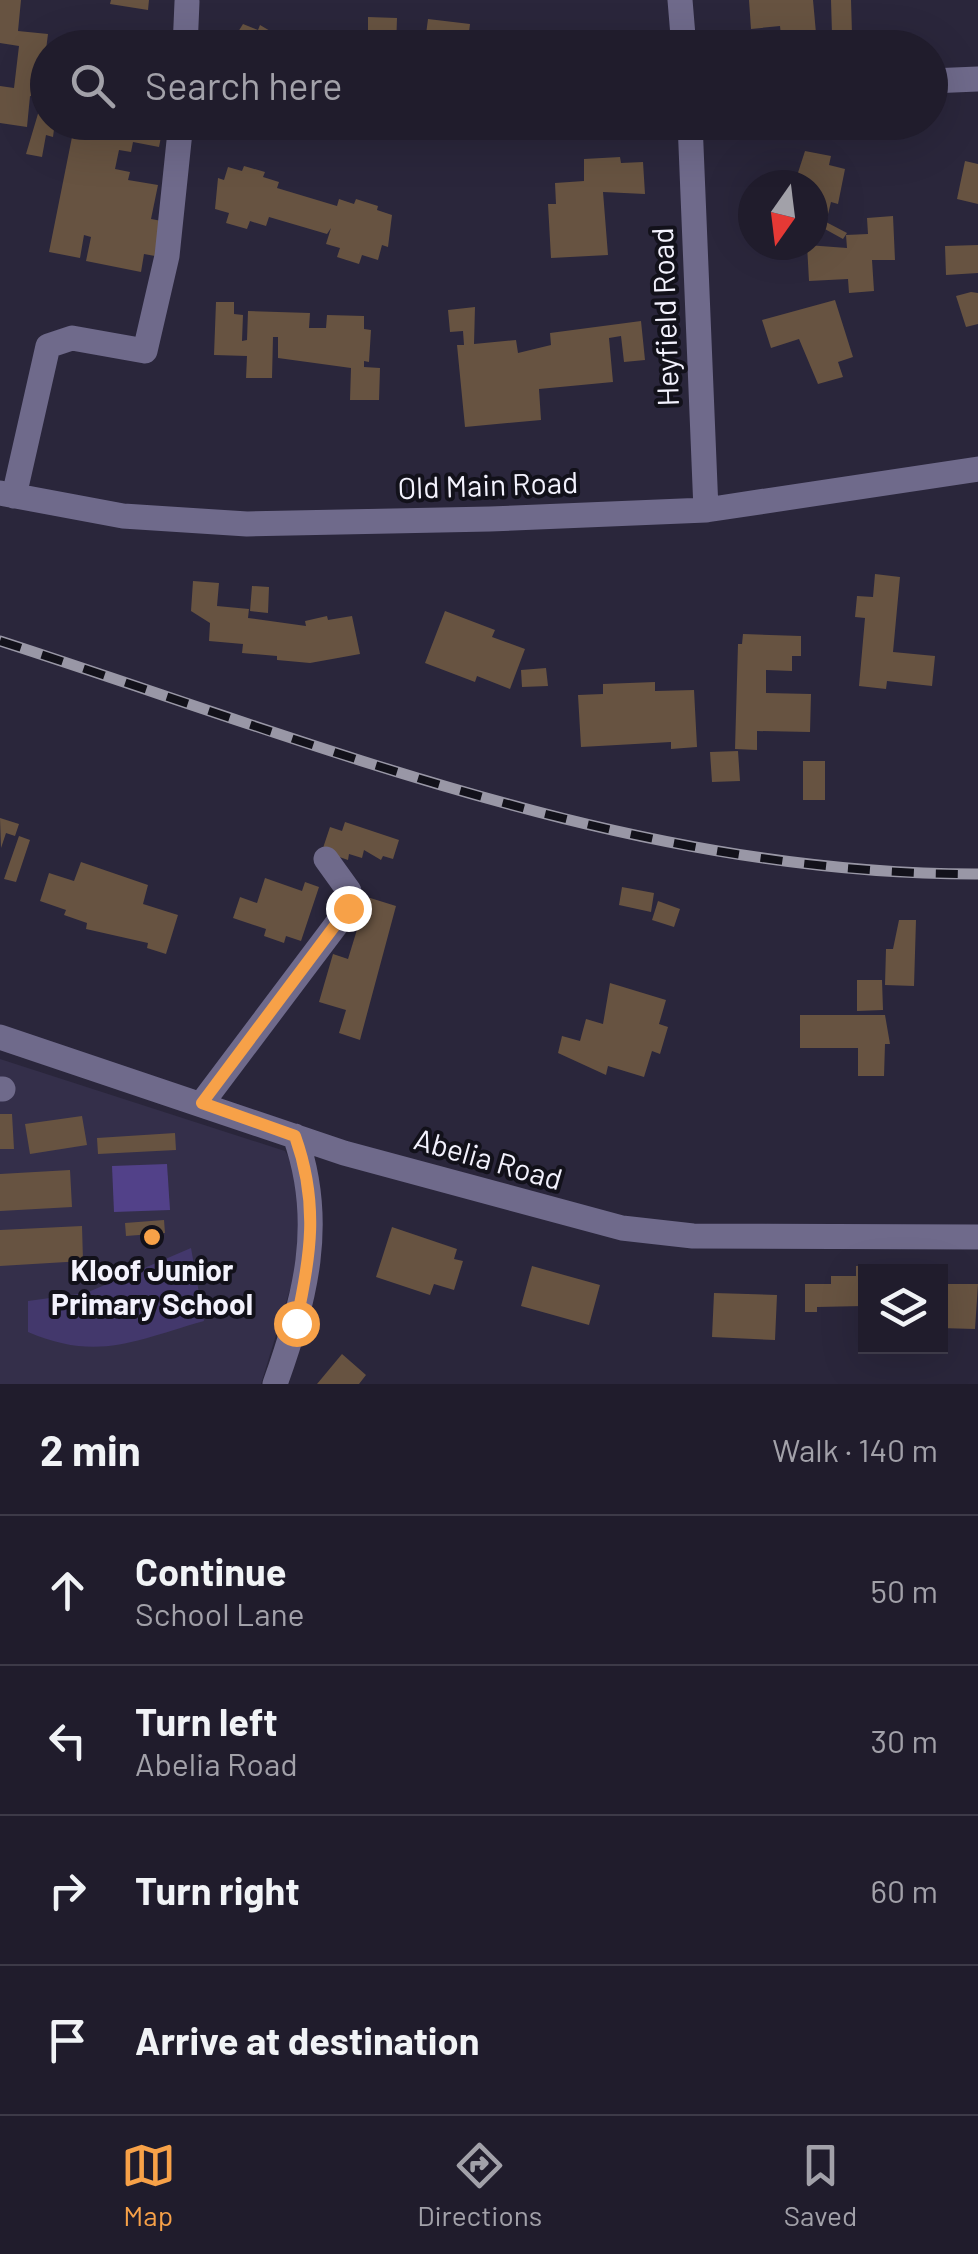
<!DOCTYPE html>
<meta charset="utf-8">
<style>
body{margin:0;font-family:Barlow,sans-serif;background:#282534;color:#f1f3f6}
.controls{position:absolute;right:30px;bottom:30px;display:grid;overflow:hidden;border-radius:0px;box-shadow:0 10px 40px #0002}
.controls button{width:90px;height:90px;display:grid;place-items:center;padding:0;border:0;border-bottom:2px solid #3d3a48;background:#201c2c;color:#f1f3f6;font:50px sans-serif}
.compass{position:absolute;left:738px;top:170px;width:90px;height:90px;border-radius:50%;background:#201c2c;box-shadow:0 10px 40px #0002;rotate:194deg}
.stop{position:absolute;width:30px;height:30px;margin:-22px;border:8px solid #f7a148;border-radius:50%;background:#fff}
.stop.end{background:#f7a148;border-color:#fff;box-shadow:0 2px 10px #0008}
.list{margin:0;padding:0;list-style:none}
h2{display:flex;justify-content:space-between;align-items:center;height:130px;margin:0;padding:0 40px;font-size:42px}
h2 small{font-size:32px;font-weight:400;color:#a2a1a9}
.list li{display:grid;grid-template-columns:65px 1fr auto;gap:30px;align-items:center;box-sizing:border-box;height:150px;padding:0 40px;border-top:2px solid #3d3a48}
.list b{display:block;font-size:38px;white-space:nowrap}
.list p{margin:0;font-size:32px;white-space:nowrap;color:#a2a1a9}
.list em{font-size:32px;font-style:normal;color:#a2a1a9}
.icon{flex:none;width:55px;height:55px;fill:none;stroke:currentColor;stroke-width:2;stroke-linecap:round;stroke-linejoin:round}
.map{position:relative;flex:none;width:978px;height:1384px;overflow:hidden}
.search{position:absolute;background:#201c2c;box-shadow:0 10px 40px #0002;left:30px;right:30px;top:30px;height:110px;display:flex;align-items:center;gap:25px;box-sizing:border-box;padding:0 35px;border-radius:55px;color:#a2a1a9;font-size:38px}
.sheet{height:730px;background:#201c2c}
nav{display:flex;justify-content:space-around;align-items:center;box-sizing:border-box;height:140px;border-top:2px solid #3d3a48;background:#201c2c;font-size:28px;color:#a2a1a9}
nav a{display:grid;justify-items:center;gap:5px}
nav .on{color:#f7a148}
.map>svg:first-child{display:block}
.built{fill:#342f4a}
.green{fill:#43386c}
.water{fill:#524189}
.building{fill:#675341}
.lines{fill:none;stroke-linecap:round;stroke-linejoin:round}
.minor{stroke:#6f6a8b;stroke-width:25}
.rail-casing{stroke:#9997a6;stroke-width:11}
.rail{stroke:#12111a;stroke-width:8;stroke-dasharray:22;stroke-linecap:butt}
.route{stroke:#f7a148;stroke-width:12}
.poi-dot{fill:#f7a148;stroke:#12111a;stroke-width:4}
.labels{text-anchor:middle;stroke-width:8;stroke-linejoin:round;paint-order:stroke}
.street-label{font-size:30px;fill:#f3f2fd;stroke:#12111a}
.poi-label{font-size:30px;font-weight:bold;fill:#f3f2fd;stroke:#12111a}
</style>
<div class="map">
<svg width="978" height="1384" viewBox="0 0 978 1384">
<rect width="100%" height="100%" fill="#2a263b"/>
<!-- built -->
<path class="built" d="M0,1059L285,1151L301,1179L300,1257L261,1384H0Z"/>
<!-- green -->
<path class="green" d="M191,1248L204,1321C136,1340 98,1362 28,1332V1301L86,1293Z"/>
<!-- water -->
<path class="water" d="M167,1164L170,1210L114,1212L112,1166Z"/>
<!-- building -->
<path class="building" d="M0,0H21L18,31L48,34L40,97L30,96L27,127L0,123V86L14,88L19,46L0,43Z
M111,0H149L148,10L110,4Z
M749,0H813L816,33L781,36L780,26L751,29Z
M831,0H851L852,34H832Z
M368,17L397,18L396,48H368Z
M428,19L470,24L467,48L425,42Z
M243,24L258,30L260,25L299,48H228Z
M544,34L632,43L631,48H543Z
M40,107L48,108V122H55L53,137L46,135L42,157L26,154Z
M75,122H164L159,147L133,142L131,152L119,150L115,169L130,172L128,180L158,185L151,219L162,221L155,256L144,254L141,272L86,261L91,237L84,235L80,258L49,252Z
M805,151L831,156L829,165L845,169L838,204L831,202L826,222L847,233L843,239L823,228L820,240L813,238V185H794Z
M620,157L621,163L643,162L645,194L603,192L608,255L551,258L548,204H556L555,183L584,181V159Z
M965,161L978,164V204L957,199Z
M244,166L265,172L263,177L279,182L277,188L337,206L339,199L354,204L356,199L378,206L377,210L392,215L388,247L382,245L378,260L362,255L359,264L337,257L340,248L326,244L331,228L327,234L269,217L266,226L250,221L247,229L226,223L229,213L215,209L218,178L224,180L228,167L242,171Z
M893,216L895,260H872L874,291L849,293L848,279L809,281L807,245L847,248L846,235L868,234L867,218Z
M978,245V273L946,275L945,246Z
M971,292L978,293V324L966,327L956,296Z
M835,300L853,357L838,362L843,377L818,384L799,339L771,348L762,320Z
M216,302H234V314L243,315L242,341L247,340L248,311L310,313L309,328H326L327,315L364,316V329L371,330L369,362L364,361V367L380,368L379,400H350L351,368L278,358V337H273L272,378H246L247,356L214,355Z
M475,307L474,344L516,340L518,353L551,345L550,333L641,321L645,360L624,362L621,336L609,338L613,382L539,389L541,420L465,427L457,345H464L463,331L450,332L448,310Z
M875,574L900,577L893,652L935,656L932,686L887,681L886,689L859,686L865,618L855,617L857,596L873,597Z
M193,581L219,583L217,606L249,609L248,618L306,626L305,621L327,616L328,620L352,616L360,654L310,663L277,660V656L242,653L243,644L209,641L210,623L191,611Z
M252,586L269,587L268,613L250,611Z
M445,611L495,630L492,637L525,649L510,689L477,676L475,682L425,663Z
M743,634L801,636V656H792V671L766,670V693L811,694L810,732L757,731V750L735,749L738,644H742Z
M546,668L548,686L522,687L521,670Z
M655,682V691L694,690L697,747L671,749V742L581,747L578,695L603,694V684Z
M738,751L740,781L712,782L710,752Z
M803,761H825V800H803Z
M0,818L19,824L15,836L6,833L1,848Z
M345,822L399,840L393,859L383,856L381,860L364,850L362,858L349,854L348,860L322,851L330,827L342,831Z
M19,836L30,840L16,882L4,879Z
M81,862L148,885L143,904L178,915L166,954L147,948L148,943L86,929L87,923L64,915L66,910L40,901L49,873L74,881Z
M265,878L302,891L305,882L319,887L301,941L286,936L284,943L264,936L266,929L233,918L240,897L257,903Z
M622,887L654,893L651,912L619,905Z
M367,897L396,906L360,1040L339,1033L346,1010L319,1002L333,954L348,959Z
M658,901L680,909L674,927L652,920Z
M899,920H916L914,986L885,985L886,949H893Z
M857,980H882L883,1010L857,1011Z
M610,983L666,1000L659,1024L668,1027L660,1054L652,1051L644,1077L608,1066L606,1075L558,1053L562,1036L580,1041L586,1019L603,1024Z
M800,1015H885L890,1044H885L884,1076H858V1048H800Z
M0,1114H12L14,1149H0Z
M82,1116L87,1145L30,1154L25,1124Z
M175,1133L176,1150L98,1154L97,1138Z
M70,1170L72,1207L0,1211V1174Z
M164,1220L165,1233L126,1236L125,1223Z
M82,1226L83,1261L0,1266V1230Z
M392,1227L457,1249L454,1259L463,1261L454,1290L434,1284L430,1295L376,1277Z
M874,1265V1272H866L863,1306L817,1307V1312H805V1284H831V1276H856V1266Z
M532,1266L600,1285L589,1325L521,1306Z
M940,1284H978L975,1329L940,1328Z
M714,1293L777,1295L775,1340L712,1337Z
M342,1354L366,1375L359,1384H317Z"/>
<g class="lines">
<!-- minor -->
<path class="minor" d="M680,0L684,48
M185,48L187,2
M930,81L978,79
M690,122L706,510
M0,493L123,516L247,524L490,519L706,510L978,469
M14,496L48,346L72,338L145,351L167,256L181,122
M0,1037L344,1153L622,1228L693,1236L978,1237
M0,1089H3
M202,1103L348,909L349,891L326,859
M275,1384C305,1300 326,1223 295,1136"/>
<defs>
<path id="rail" d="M0,641C319,744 637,875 978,874"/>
</defs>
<!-- rail casing -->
<use href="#rail" class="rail-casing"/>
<!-- rail -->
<use href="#rail" class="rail"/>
</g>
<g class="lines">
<!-- route -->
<path class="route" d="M296,1323C311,1256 319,1203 295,1136L202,1103L348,908"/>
</g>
<!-- markers -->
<circle class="poi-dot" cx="152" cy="1237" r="10"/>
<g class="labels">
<!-- street labels -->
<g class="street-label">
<text transform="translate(666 317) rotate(-92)" y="10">Heyfield Road</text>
<text transform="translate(488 486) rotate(-2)" y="10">Old Main Road</text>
<text transform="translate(488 1160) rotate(16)" y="10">Abelia Road</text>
</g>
<!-- poi labels -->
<g class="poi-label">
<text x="152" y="1281">Kloof Junior<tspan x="152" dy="34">Primary School</tspan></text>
</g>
</g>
</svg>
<div class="controls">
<button><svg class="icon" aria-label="layers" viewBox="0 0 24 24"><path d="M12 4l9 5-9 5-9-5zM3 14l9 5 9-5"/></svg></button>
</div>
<svg class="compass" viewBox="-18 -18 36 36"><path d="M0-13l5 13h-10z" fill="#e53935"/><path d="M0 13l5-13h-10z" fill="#a2a1a9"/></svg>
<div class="stop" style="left:296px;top:1323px"></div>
<div class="stop end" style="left:348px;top:908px"></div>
<div class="search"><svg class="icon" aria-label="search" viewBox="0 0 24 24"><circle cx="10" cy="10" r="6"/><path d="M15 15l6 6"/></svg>Search here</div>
</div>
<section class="sheet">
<h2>2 min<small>Walk · 140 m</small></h2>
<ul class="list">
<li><svg class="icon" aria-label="ahead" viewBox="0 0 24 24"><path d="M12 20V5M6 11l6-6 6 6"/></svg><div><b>Continue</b><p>School Lane</p></div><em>50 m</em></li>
<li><svg class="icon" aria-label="left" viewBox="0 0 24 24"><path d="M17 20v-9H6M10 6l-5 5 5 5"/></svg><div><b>Turn left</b><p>Abelia Road</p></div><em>30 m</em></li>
<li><svg class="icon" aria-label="right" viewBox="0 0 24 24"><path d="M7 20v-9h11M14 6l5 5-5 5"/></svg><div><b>Turn right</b></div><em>60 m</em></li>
<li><svg class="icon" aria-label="arrive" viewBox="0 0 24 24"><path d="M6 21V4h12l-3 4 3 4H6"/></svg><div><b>Arrive at destination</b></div></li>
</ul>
</section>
<nav>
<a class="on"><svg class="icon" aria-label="map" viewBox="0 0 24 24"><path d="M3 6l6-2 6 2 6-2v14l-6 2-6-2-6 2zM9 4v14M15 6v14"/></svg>Map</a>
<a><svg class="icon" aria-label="directions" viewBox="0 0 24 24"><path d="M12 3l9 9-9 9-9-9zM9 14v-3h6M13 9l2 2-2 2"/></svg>Directions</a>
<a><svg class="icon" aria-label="saved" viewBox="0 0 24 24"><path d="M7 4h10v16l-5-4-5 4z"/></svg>Saved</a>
</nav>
